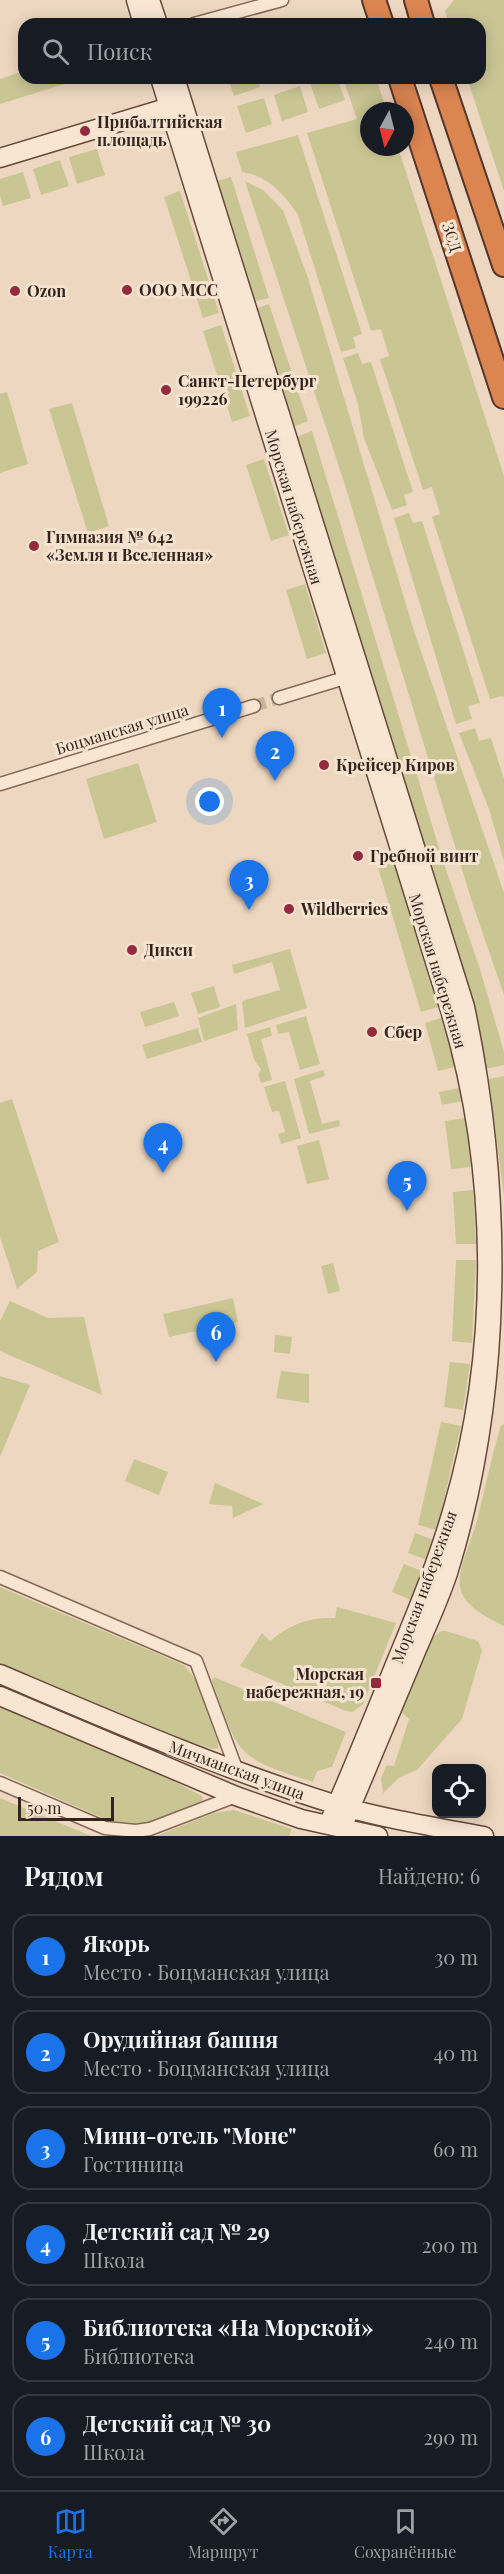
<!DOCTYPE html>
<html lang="ru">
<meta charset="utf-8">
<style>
body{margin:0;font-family:"Playfair Display",serif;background:#242831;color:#f1f3f6}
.controls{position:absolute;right:18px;bottom:18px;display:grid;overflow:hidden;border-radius:12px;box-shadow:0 3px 15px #0003}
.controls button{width:54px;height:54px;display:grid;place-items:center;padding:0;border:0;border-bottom:2px solid #363941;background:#171b24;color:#f1f3f6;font:30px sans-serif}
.compass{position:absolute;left:360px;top:102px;width:54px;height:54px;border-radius:50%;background:#171b24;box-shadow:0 3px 15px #0003;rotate:187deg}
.scale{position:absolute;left:18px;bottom:15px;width:96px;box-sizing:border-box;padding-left:6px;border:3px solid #35241d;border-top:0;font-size:16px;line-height:21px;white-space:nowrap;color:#35241d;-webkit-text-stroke:4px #f4e3cf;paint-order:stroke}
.you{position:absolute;left:210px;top:802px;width:21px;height:21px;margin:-15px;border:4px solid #fff;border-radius:50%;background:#1a73e8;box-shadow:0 0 0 9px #1a73e833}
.badge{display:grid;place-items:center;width:39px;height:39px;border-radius:50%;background:#1a73e8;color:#fff;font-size:20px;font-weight:700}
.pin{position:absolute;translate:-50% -50px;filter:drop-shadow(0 2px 3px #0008)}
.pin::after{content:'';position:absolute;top:32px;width:21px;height:18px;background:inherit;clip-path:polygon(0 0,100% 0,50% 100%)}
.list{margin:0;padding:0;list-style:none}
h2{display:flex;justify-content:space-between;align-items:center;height:78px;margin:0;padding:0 24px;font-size:26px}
h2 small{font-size:20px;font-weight:400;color:#9ea1a6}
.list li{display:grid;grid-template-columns:39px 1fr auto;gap:18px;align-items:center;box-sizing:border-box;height:84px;margin:0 12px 12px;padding:0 12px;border:2px solid #363941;border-radius:18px}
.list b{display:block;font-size:22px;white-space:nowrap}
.list p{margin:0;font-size:20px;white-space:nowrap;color:#9ea1a6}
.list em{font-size:20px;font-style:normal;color:#9ea1a6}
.icon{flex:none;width:33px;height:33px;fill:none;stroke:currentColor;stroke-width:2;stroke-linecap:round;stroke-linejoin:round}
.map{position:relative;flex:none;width:504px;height:1836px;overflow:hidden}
.search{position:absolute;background:#171b24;box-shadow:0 3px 15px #0003;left:18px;right:18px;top:18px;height:66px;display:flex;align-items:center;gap:15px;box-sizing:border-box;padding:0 21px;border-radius:18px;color:#9ea1a6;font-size:22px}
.sheet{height:654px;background:#171b24}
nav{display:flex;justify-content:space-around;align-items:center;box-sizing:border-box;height:84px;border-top:2px solid #363941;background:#171b24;font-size:16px;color:#9ea1a6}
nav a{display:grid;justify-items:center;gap:3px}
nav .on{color:#1a73e8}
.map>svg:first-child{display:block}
.green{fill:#cac694}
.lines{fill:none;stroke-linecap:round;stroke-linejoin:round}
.street-tunnel{stroke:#c8b39f;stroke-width:12;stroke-dasharray:12 6;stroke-linecap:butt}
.street-casing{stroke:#856858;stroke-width:15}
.secondary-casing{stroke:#67493c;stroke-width:21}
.highway-casing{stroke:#53372d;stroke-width:26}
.street{stroke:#f8e6d3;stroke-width:12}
.secondary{stroke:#f8e6d3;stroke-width:18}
.highway{stroke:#db8551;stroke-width:22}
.poi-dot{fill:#932a3e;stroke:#f4e3cf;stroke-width:2}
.labels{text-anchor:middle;stroke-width:6;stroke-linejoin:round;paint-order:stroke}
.poi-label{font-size:16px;font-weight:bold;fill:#35241d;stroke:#f4e3cf;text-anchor:start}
.street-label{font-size:16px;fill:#35241d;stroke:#f4e3cf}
</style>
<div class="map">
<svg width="504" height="1836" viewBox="0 0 504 1836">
<rect width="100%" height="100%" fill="#edd7c0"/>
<!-- green -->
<path class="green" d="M454,0H504V191L467,78H480V24H449L445,11Z
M24,71V78H84L0,104V79Z
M228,78H257L260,87L234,96Z
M325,78H337L345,100L319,109L310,83Z
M343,78H376L387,111H369V147H398L504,476V698L503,696L490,699L432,517L440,514L432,487L423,490L380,359L389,356L381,329L371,331L307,133L357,119Z
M300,86L308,112L282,121L274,95Z
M264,98L272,124L246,133L237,106Z
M298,135L362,334L353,337L356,348L341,352L298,215C284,194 268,176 242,172L236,152Z
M97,149L105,175L77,184L69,157Z
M60,160L69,186L41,195L33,169Z
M23,172L31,198L3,206L0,196V179Z
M231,177L269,298L248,303L211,183Z
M245,181L263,190L283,210L308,278L414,631L504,893V995L472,902L343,479Z
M180,191L219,313L203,318L164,197Z
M269,304L308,421L288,429L250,311Z
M221,325L250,416L232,422L203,331Z
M358,353L362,364L371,362L413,492L404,495L407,505L392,510L364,438L358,404L343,358Z
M7,392L28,464L0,473V394Z
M72,403L109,526L88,533L49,409Z
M312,431L443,861L479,966L504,1052V1065L486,1069L460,971L291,439Z
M264,459L289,535L271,541L246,465Z
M409,513L413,523L422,521L480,703L468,706L472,719L456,724L394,518Z
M305,584L326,653L307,659L286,590Z
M475,728L479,741L491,738L504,779V861L489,809L459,733Z
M138,763L157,822L104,839L86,779Z
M397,858L442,1006L421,1012L377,864Z
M290,949L307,1008L245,1028L242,1001L280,990L272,962L234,974L232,965Z
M214,986L220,1007L198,1014L191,993Z
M174,1002L179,1016L145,1027L140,1012Z
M236,1004L238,1030L204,1041L198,1018Z
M306,1016L320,1064L300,1070L289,1032L278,1034L276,1025Z
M444,1017L458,1066L438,1071L425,1023Z
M270,1027L272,1036L261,1039L272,1080L261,1083L258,1075L261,1070L254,1059L247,1034Z
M198,1028L202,1042L147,1059L142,1045Z
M323,1070L325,1076L310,1081L322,1124L339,1120L340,1126L309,1134L294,1079Z
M504,1076V1197L489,1079Z
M285,1081L301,1138L281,1144L278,1134L285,1132L279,1111L272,1112L264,1087Z
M459,1088L462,1101L442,1105L439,1092Z
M12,1099L59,1242L38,1251L37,1272L17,1289L0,1237V1103Z
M465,1118L471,1167L451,1169L445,1121Z
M319,1140L329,1179L307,1184L297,1146Z
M473,1190L476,1244H456L453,1192Z
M456,1260H476L472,1343L452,1341Z
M333,1263L340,1291L328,1294L321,1266Z
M233,1298L238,1322L169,1337L163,1314Z
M10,1301L48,1318L84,1317L102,1395L0,1351V1321Z
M275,1335L292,1337L290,1354L274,1352Z
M450,1362L470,1364L463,1410L444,1407Z
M281,1371L309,1374V1403L276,1398Z
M0,1376L30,1385L0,1457Z
M441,1422L461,1426L437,1530L418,1525Z
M504,1424V1626C488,1618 463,1606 460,1587C457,1570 473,1537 477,1520C485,1488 492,1456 501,1425Z
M134,1459L168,1472L159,1495L125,1481Z
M215,1483L261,1503L263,1504L233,1518L232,1506L209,1504Z
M415,1533L434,1540L427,1560L408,1553Z
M404,1564L422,1571L411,1600L392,1592Z
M0,1587L184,1665L197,1681L218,1742V1748L213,1749L156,1731L0,1665Z
M337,1607L396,1623L363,1704L353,1712L346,1711L240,1666L262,1633L270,1641C290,1624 310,1617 335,1618Z
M441,1631H446L478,1641L482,1651L462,1719L417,1770L400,1777L383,1793L381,1778L387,1765L394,1766L409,1719L400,1711L431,1639Z
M214,1677L346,1732L332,1767L317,1771L313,1782C235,1757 239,1756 212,1681Z
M0,1705L149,1768L202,1796L203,1800C179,1816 142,1828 114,1823L0,1773Z
M0,1798L91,1836H0Z
M234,1810L292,1829L289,1836H156L214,1813Z"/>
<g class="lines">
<!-- street-tunnel -->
<path class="street-tunnel" d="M254,706L279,698"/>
<defs>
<path id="street" d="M194,24L282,0
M279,698L351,676
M0,784L254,706
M0,1577L196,1661L237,1771
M0,1783L105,1828L136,1831L150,1829L236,1796"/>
<path id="secondary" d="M136,0L143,24
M150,0L158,24
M160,78L450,1010C498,1171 500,1347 453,1508C438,1561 417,1611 396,1662C374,1716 352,1771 328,1825
M175,78L465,1007C504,1192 504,1392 448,1573C438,1603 424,1632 412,1661C389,1717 365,1772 342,1828
M0,158L179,104
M0,1674C111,1721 221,1769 337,1805C385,1819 435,1827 484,1836
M0,1696L236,1796L301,1819L378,1836"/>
<path id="highway" d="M374,0L382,24
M416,0L423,24
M400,78L504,397
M441,78L504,265"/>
</defs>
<!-- street casing -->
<use href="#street" class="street-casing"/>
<!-- secondary casing -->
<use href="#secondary" class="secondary-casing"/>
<!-- highway casing -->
<use href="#highway" class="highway-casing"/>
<!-- street -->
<use href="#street" class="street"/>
<!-- secondary -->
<use href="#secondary" class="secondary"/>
<!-- highway -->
<use href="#highway" class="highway"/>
</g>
<!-- markers -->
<g class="poi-dot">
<circle cx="85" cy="131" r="6"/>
<circle cx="127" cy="290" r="6"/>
<circle cx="15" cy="291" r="6"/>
<circle cx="166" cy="390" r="6"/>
<circle cx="34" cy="546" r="6"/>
<circle cx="324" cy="765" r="6"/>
<circle cx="358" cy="856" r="6"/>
<circle cx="289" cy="909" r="6"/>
<circle cx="132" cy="950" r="6"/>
<circle cx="372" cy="1032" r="6"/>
<rect x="370" y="1677" width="12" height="12" rx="3"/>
</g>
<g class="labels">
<!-- poi labels -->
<g class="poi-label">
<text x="97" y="128">Прибалтийская<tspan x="97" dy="18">площадь</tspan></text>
<text x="139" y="296">ООО МСС</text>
<text x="27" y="297">Ozon</text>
<text x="178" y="387">Санкт-Петербург<tspan x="178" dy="18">199226</tspan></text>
<text x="46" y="543">Гимназия № 642<tspan x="46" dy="18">«Земля и Вселенная»</tspan></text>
<text x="336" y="771">Крейсер Киров</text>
<text x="370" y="862">Гребной винт</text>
<text x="301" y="915">Wildberries</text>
<text x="144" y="956">Дикси</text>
<text x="384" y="1038">Сбер</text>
<text x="364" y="1680" text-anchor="end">Морская<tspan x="364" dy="18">набережная, 19</tspan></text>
</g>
<!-- street labels -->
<g class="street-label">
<text transform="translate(452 237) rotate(72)" y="6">ЗСД</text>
<text transform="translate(294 507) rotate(73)" y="6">Морская набережная</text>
<text transform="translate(122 729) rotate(-17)" y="6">Боцманская улица</text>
<text transform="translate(438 971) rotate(73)" y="6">Морская набережная</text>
<text transform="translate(424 1587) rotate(-70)" y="6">Морская набережная</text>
<text transform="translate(237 1770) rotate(20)" y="6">Мичманская улица</text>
</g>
</g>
</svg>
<div class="controls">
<button><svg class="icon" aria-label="locate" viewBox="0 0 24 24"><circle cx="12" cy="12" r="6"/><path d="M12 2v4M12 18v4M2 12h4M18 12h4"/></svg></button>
</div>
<svg class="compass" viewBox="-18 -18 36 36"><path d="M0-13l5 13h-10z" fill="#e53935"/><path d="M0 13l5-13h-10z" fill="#9ea1a6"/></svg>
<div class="scale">50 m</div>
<div class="you"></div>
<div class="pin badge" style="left:222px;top:738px">1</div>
<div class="pin badge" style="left:275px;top:781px">2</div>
<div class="pin badge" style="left:249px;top:910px">3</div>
<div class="pin badge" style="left:163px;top:1173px">4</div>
<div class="pin badge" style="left:407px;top:1211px">5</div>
<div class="pin badge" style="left:216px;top:1362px">6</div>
<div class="search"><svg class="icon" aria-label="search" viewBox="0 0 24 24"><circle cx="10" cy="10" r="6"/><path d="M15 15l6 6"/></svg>Поиск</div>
</div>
<section class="sheet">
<h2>Рядом<small>Найдено: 6</small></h2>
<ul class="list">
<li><span class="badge">1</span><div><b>Якорь</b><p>Место · Боцманская улица</p></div><em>30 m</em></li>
<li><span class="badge">2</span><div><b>Орудийная башня</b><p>Место · Боцманская улица</p></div><em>40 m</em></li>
<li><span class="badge">3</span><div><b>Мини-отель &quot;Моне&quot;</b><p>Гостиница</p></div><em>60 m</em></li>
<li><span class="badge">4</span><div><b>Детский сад № 29</b><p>Школа</p></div><em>200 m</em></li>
<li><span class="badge">5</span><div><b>Библиотека «На Морской»</b><p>Библиотека</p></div><em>240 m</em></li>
<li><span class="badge">6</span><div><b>Детский сад № 30</b><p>Школа</p></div><em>290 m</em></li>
</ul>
</section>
<nav>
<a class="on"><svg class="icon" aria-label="map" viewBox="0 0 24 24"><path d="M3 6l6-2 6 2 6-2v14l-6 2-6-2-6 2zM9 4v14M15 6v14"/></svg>Карта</a>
<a><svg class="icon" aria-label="directions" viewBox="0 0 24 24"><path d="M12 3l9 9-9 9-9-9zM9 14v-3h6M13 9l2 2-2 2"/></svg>Маршрут</a>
<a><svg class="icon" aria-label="saved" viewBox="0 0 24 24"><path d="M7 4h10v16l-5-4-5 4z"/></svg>Сохранённые</a>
</nav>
